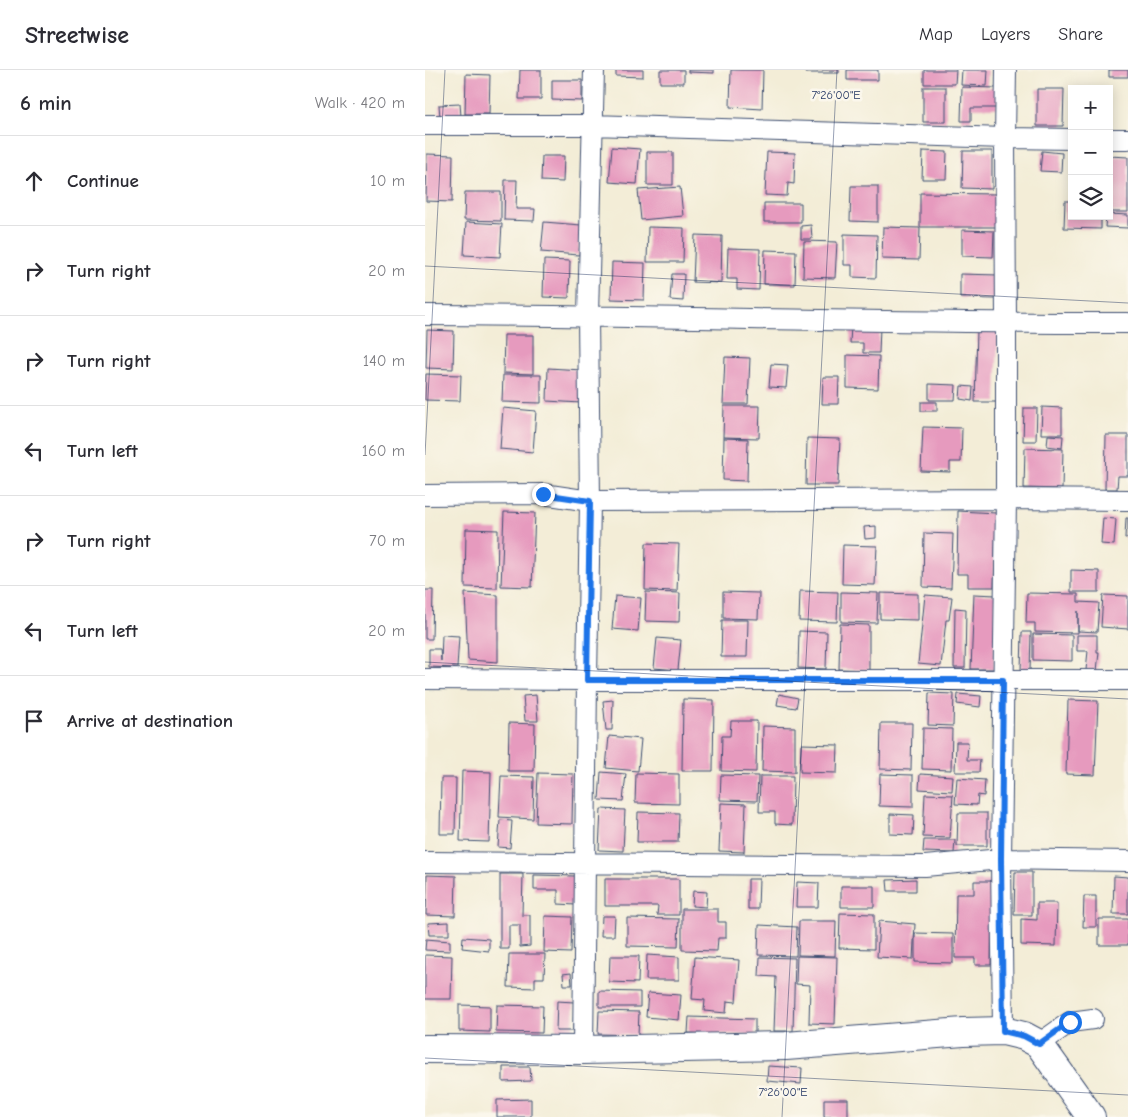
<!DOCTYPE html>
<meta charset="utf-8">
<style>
body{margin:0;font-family:"Comic Neue",sans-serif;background:#f7f7f7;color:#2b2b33}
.controls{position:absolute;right:15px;top:15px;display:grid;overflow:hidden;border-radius:0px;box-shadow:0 2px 12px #0003}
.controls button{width:45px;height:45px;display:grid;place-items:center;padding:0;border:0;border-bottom:1px solid #e1e1e2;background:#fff;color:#2b2b33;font:25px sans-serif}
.stop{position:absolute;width:15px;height:15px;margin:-11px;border:4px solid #1a73e8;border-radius:50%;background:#fff}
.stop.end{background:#1a73e8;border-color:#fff;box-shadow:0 1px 5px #0008}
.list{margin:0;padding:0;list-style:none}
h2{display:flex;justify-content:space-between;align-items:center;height:65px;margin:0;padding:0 20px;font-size:21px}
h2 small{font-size:16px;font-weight:400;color:#7c7c81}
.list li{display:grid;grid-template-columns:32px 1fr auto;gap:15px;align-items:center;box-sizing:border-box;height:90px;padding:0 20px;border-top:1px solid #e1e1e2}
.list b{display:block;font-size:19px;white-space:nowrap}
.list em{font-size:16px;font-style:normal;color:#7c7c81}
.icon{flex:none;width:28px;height:28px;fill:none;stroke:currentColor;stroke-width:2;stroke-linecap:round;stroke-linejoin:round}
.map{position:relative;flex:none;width:703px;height:1047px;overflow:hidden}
header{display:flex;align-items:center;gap:30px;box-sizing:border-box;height:70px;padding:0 25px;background:#fff;border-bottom:1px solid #e1e1e2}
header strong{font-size:24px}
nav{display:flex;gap:28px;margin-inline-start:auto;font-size:18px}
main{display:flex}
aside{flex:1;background:#fff}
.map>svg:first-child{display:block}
.building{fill:#e69abe}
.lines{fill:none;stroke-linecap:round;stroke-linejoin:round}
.street-casing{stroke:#3b4c70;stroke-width:22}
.secondary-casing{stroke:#3b4c70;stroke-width:30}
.street{stroke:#fff;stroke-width:20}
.secondary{stroke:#fff;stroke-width:28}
.route{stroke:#1a73e8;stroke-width:6}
.ticks{fill:none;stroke:#1b2f5e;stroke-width:1;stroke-opacity:0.45}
.ticks-label{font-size:12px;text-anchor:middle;fill:#1b2f5e;stroke:#fbf7ec;stroke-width:5;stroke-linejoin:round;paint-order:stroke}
</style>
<header>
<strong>Streetwise</strong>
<nav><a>Map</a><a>Layers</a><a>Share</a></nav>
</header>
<main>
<aside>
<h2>6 min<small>Walk · 420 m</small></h2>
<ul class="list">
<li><svg class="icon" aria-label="ahead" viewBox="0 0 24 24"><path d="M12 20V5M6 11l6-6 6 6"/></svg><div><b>Continue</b></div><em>10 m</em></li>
<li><svg class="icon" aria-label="right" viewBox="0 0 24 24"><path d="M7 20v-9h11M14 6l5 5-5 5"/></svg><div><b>Turn right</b></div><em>20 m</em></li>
<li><svg class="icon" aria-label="right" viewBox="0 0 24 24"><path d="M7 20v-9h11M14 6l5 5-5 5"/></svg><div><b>Turn right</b></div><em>140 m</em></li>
<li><svg class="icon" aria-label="left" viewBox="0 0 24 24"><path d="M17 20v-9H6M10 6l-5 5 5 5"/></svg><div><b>Turn left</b></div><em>160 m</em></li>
<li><svg class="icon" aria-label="right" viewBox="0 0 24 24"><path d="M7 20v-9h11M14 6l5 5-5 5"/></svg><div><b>Turn right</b></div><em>70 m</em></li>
<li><svg class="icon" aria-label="left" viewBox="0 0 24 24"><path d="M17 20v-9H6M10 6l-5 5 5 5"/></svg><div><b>Turn left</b></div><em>20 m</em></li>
<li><svg class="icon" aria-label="arrive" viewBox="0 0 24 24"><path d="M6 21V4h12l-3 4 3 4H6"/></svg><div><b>Arrive at destination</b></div></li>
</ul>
</aside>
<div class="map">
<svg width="703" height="1047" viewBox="0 0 703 1047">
<rect width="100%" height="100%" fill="#fbf7ec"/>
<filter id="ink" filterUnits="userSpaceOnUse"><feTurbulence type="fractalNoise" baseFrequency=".02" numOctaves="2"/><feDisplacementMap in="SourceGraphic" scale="10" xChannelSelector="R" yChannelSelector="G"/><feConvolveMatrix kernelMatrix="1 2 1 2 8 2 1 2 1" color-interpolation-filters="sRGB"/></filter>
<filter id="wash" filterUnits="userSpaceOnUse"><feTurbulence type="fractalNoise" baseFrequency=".0096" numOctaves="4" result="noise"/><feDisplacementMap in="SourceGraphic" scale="20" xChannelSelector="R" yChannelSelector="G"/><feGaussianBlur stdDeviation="1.12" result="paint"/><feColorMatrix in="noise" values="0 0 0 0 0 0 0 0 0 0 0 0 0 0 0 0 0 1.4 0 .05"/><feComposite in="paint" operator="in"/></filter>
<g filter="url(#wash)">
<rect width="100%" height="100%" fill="#f3edd7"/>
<g id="blocks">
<!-- building -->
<path class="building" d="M95,0H116V29H94Z
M191,0H218V7L191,6Z
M235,0H259V13H235Z
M263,0H289V3L263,2Z
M306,0H338L337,39L305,37Z
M380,0H414V3H380Z
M422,0H453V10H422Z
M499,0H531L530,14H499Z
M537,0H563L562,16L536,15Z
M684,0H703V7H684Z
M41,4L65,5L64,44H40Z
M127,10H157V31L127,30Z
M498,17H521V52H498Z
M537,17L572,18V38H546V51H536Z
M612,19H639L638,56H612Z
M35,34L36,46L15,47L14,35Z
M187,77L215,79L212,114L184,112Z
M498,81L522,82L521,109H497Z
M538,81H567V119L537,118Z
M617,81L637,83L636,102L615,101Z
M222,82H248V115H222Z
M342,82L370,83L369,114L363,113L362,126L340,125Z
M2,84L28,85L27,132L1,131Z
M117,86H139L138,112L116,111Z
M684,86L703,87V142H684Z
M80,110H92L91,139H110L109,151L79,150Z
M426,116H453V152L425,151Z
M255,117L258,146L216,150L213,120Z
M40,122H76V151L39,150Z
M495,123L572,124V157H495Z
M640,131H647V146H676V159L639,158Z
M339,133H376V152H339Z
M684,144L703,145V158L680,157L681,146H684Z
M41,152L77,154L75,187L39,185Z
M119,152L156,155L154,185L116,182Z
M386,155L387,169H376V156Z
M223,157L259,158L258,192H222Z
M458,157L495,158L494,190L457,189Z
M537,160L569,161L568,187L537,186Z
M419,164L452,165L451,208L427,207V195H419Z
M270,165L297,166L296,213L268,212Z
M379,171L412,172L410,208L378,207Z
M303,178L335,179L334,220L312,219V209H302Z
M340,180L371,181L370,215L339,214Z
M119,190L145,191L144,228L118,227Z
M187,192L220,193L219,230L186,229Z
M247,204H259L258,231L245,230Z
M535,204L573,205L572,229L535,228Z
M426,256L455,257L454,283H438V273H425Z
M2,260L29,261L28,299L1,298Z
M552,260H573L571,332H550Z
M79,265H108V304L78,303Z
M422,285L454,286L453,319L422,318Z
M300,287L325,288L323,334H298Z
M346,294L363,295L361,318L344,317Z
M123,298L157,300L156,333L122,331Z
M1,304L36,305L35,331L0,330Z
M78,305H116V333L77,332Z
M398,307H414L413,334H397Z
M504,314L531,315L530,330H504Z
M536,316L548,317L547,331L535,329Z
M496,332H512V341H496Z
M299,336H335L334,368L298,367Z
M617,337L637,338V364H616Z
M78,338L111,341L108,382L75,379Z
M599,338H612L611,371H598Z
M498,357L537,358L536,392H525V402L496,401Z
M623,365L638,366L637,378L622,376Z
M681,365H703V406H693L692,419H680Z
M299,368L323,369L322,411L298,410Z
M382,368L415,369L413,415H381Z
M600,378L638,379L637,419L599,418Z
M533,441L571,443L569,517H543V504H532Z
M79,442L110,443L107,517L76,516Z
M678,448L691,449L689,475L676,474Z
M701,448H703V468H700Z
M451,456V468L440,469L439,457Z
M41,459L73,460L72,518L40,517Z
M499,463L528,464L526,518L498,517Z
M221,473L254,474L252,521L220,520Z
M418,475L452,476L450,515L417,514Z
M646,500L674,501V522H646Z
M0,520H8L7,569H0Z
M375,521L413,522L412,552L374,551Z
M221,522L255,523L254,552L220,551Z
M298,522L334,523L333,549L298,548Z
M416,522L453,523L452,553L416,552Z
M40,523L73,525V592L43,590Z
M455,523L493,524V550L455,549Z
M602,523L653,524V532L674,533L672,562L653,561V541V563L610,562V553H601Z
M549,524L571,525L569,599H546Z
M500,525L527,527L524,550H521L516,596L493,594Z
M678,525L703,526V559L676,557Z
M190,526L216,528L213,561L187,559Z
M530,538L541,539L540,598H529Z
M297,550H323L322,587H296Z
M415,554L444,555V600L414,599Z
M374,561L402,562L401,599L373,598Z
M597,562H606L605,601H596Z
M608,564L647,565V591L608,590Z
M17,565L34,566L32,598L4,597V579H15L16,591Z
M652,565H672V582H674L672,601L661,600L663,581H652Z
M232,568L256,570L253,600L229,598Z
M504,623L529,624L528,656L503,655Z
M354,624L373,628L371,638L352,635Z
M533,624L556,626L555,637L532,634Z
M111,625L113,651H100L98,626Z
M258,629L289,630L288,701H257Z
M188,630L187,660H181L178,631Z
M643,630L673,631L670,705L641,704Z
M306,651H332L331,702L296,701L297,666H305Z
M84,653L110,654L109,701H83Z
M456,653H487L486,700L455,699Z
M338,656L370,657V702L337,701Z
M498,658L527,659L526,700L497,699Z
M184,666L216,669L213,701L181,698Z
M531,672H543L542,690H555L554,702H530Z
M376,674L413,675L412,703L375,702Z
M37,701L66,702L64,772L35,771Z
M176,702L201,704L198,731L174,730Z
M113,703L148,704L147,754L111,753Z
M211,703L254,704V734L210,733Z
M455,704L488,705V737L454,736Z
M495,704L528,706L527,721L494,719Z
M296,705L333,706L332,731L295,730Z
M76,706L109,707L108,749L74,747Z
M335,706H368L367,755L350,754V742H334Z
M16,708H31L30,764H15Z
M532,708L560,710L559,726L553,725L552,735L530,734Z
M500,724L528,725L525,768L498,767Z
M296,733L321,734L319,782L294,781Z
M176,739L200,740L198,781L174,780Z
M213,742L254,743L253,772H212Z
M533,743H562V776H532Z
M465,744L489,745L488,765L465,764Z
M75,750L87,751L85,778L73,777Z
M499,770H530L529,783L498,782Z
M590,802H607V845H589Z
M75,804H98L97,845H105V876L95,877V855H84V879H75Z
M2,805L31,806L30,846L1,845Z
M109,805L151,806V835L133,834V820H109Z
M689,806L703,807V844H688Z
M180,809H254V845H232L233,836H180Z
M323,809H334L333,839H323Z
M491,809V821H463L462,810Z
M549,811H567L566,895H550V888H530L531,824H549Z
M372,812L394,813L393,837H371Z
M416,816H449V837H416Z
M268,821L282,822L281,837L267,836Z
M659,826H671V857H658Z
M612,833H632L631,876L596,875V849L612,850Z
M257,839H293V852H301V868H293L292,881L257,880Z
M415,843L449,844V879L414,878Z
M120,846L147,847L146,883L119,882Z
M177,846H190L189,866H176Z
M202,848L254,849L253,877L202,876Z
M674,849H703V875H674Z
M374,851H411L410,886L373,885Z
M454,851L490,854L488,889L452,887Z
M24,852V865H4L3,853Z
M334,855L372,857L371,886L333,885Z
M490,863L528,864V893L490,892Z
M38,867L64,869V881L37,878Z
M1,869L25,871V881L0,880Z
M84,884H120L119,908H110V918L83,917Z
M0,885L27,886L26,929H0Z
M222,885L254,887V910H221Z
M185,886H214L213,913L184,912Z
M372,886L412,887L410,954L384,953L385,915L371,914Z
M270,887L314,890L311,932L302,931L301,943L279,941L280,930L267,929Z
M335,887L370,888L368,961H349L351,907L334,906Z
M146,903L147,915H139L138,904Z
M174,921L215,922V937H174Z
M223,923L256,925L254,950L221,947Z
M132,931L149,932L148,961H131Z
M34,935L65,936V962L34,961Z
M72,935L118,936L117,963L71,962Z
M174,941L214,942L213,965L173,964Z
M264,947L330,949V965L263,963Z
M343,996L377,998L376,1014L342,1011Z
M78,997H105L106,1011L78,1012Z
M106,1029V1047H72V1030Z
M399,1029H423V1047H399Z"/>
</g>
</g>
<g filter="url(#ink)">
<use href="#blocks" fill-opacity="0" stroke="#3b4c70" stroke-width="1"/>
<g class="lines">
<defs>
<path id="street" d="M0,55H167L580,68L647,69
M684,69H703
M0,245C234,246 469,253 703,253
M0,425L118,424L165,431L581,429L703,430
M0,609L162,610H703
M0,792L500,796L576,789L703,791
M578,961L576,789L581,429V253L580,68L581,0
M614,974L645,952L668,949
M158,980L162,610L165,431L163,246L169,0"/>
<path id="secondary" d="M0,979L158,980L361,976L538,962L578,961L599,966L614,974L666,1047"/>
</defs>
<!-- street casing -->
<use href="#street" class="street-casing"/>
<!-- secondary casing -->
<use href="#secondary" class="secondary-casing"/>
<!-- street -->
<use href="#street" class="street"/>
<!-- secondary -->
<use href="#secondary" class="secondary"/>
</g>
</g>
<g class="lines" filter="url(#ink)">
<!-- route -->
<path class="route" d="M118,424L165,431L162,610H578L576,789L578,961L599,966L614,974L645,952"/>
</g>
<!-- ticks -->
<path class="ticks" d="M0,196L703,233M0,385L20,0M0,592L703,629M0,988L703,1025M357,1047L412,0"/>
<g class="ticks-label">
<text x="411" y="29">7°26'00"E</text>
<text x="358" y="1026">7°26'00"E</text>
</g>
</svg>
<div class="controls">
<button>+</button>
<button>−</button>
<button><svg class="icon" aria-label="layers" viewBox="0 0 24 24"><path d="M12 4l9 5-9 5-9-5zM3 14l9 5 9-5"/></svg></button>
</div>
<div class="stop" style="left:645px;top:952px"></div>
<div class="stop end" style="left:118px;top:424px"></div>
</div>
</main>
